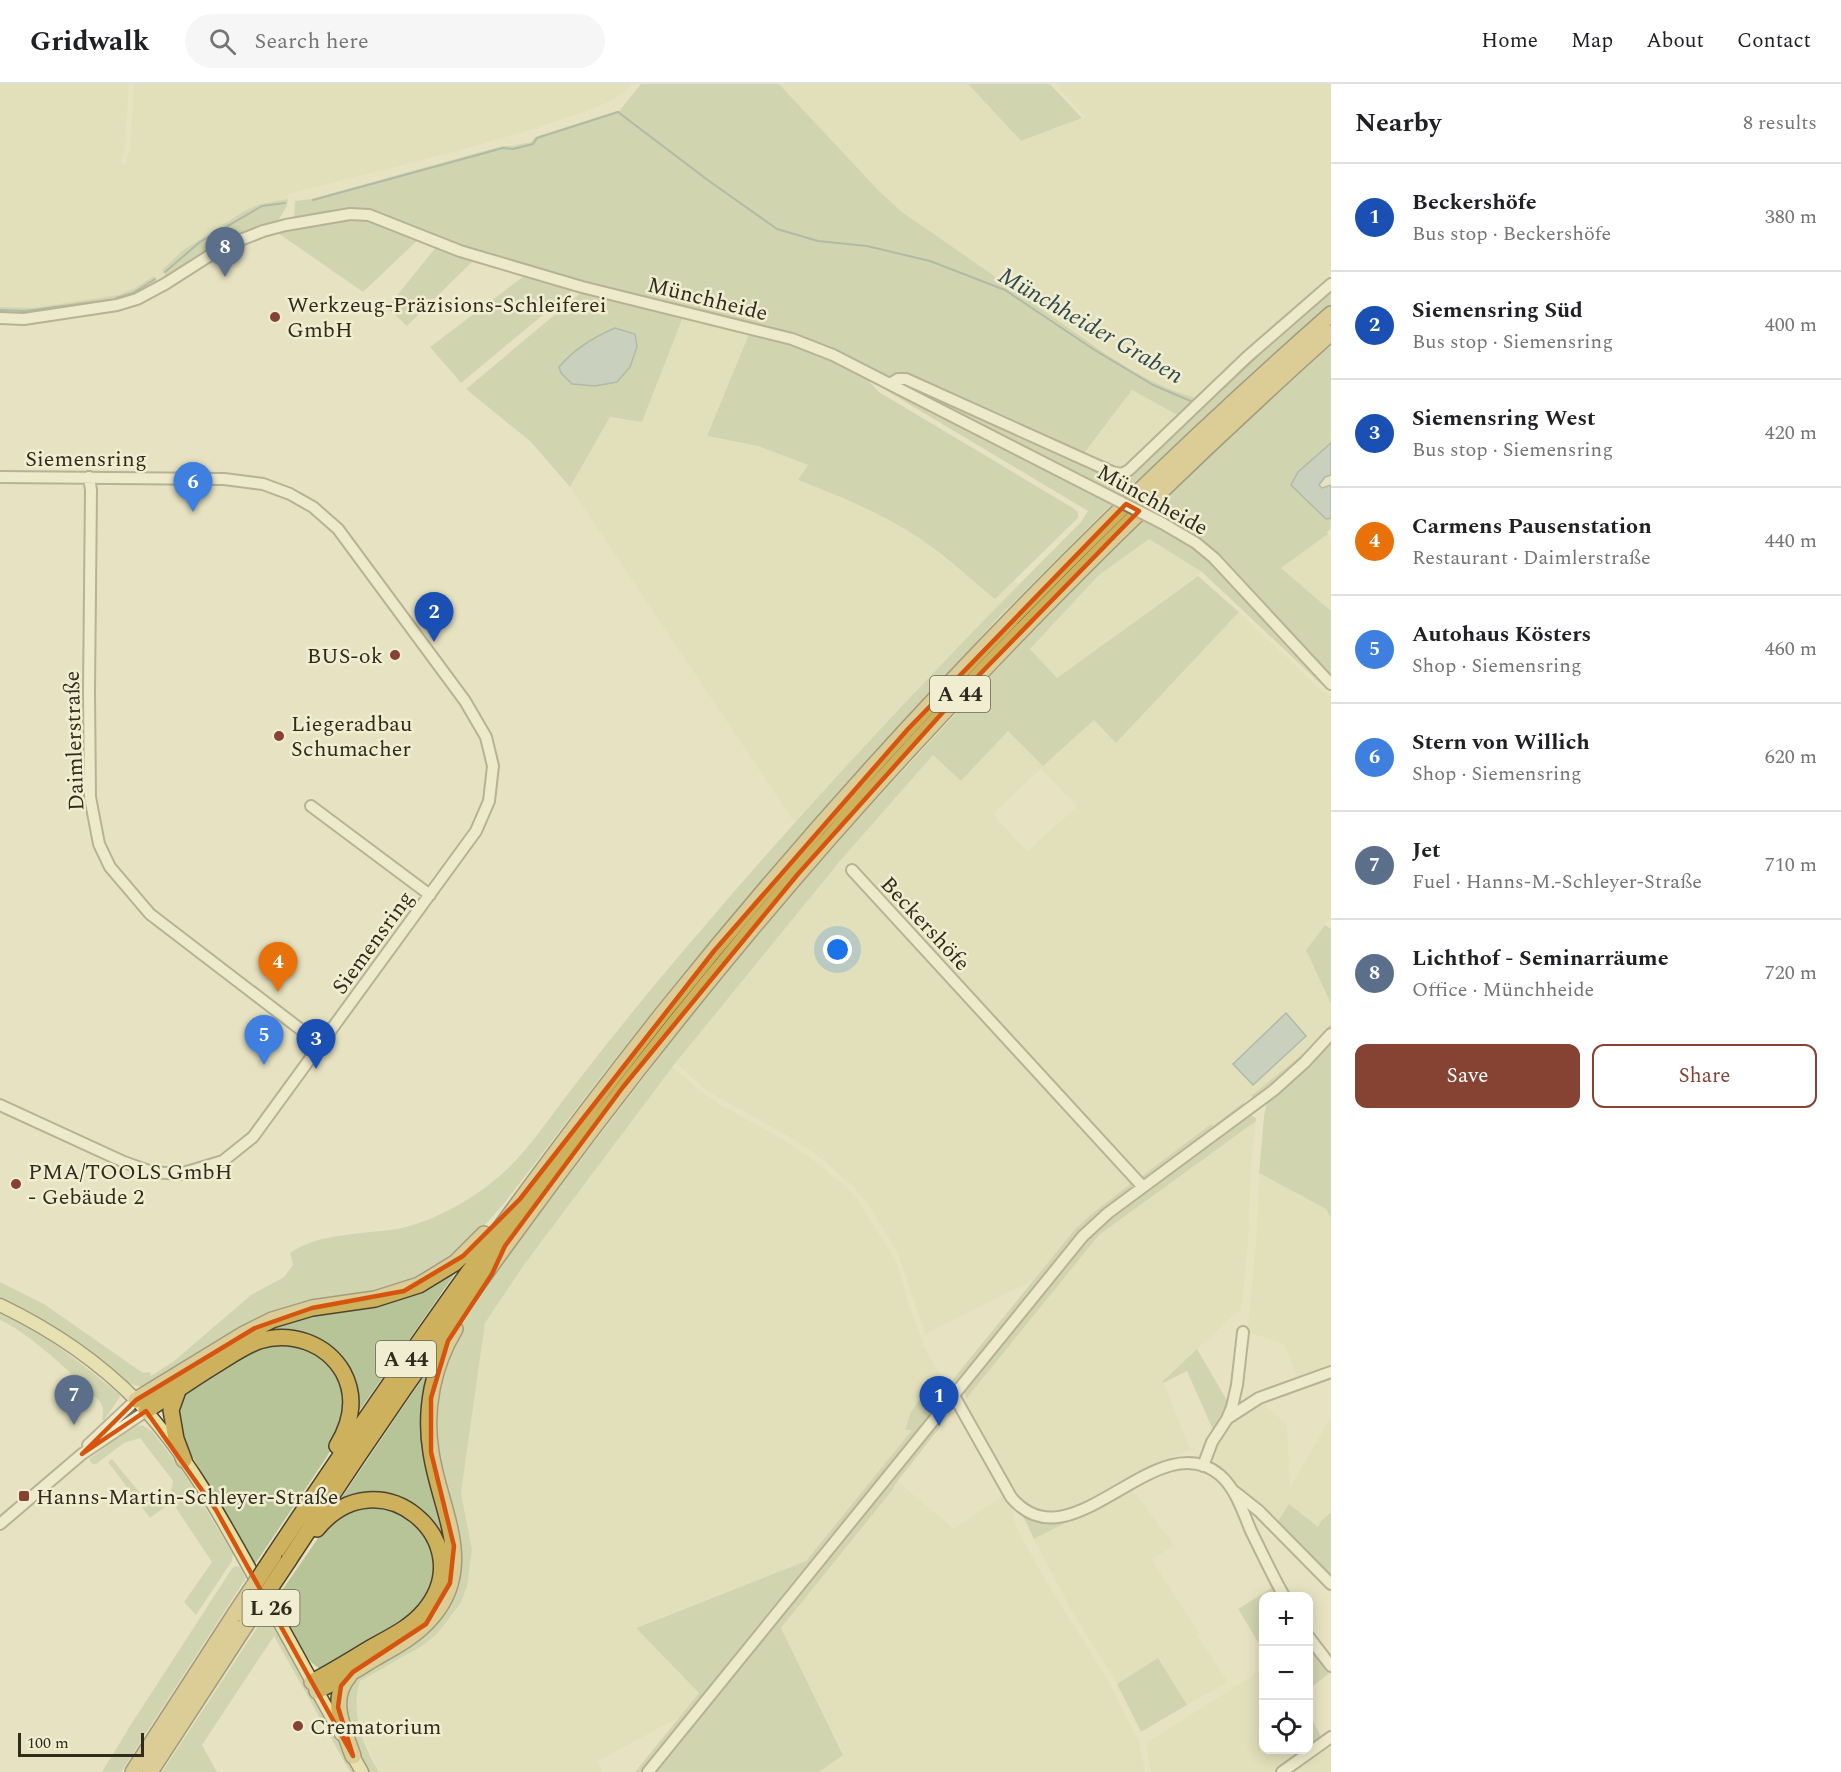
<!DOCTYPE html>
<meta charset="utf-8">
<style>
body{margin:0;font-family:Spectral,serif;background:#f6f6f6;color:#202124}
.controls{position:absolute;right:18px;bottom:18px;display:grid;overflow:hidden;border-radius:12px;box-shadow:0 3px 15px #0003}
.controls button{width:54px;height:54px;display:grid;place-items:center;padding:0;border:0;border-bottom:2px solid #e0e0e0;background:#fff;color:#202124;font:30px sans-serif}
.scale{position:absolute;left:18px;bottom:15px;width:126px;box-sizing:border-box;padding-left:6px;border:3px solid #312b1e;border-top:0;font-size:16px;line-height:21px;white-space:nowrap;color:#312b1e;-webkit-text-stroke:4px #f0edd1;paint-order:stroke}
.you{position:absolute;left:838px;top:866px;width:21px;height:21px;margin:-15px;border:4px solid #fff;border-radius:50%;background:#1a73e8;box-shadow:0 0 0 9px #1a73e833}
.badge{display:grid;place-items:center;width:39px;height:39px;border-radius:50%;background:#864333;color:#fff;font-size:20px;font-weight:700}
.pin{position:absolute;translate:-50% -50px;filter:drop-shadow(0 2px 3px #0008)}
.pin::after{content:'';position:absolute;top:32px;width:21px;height:18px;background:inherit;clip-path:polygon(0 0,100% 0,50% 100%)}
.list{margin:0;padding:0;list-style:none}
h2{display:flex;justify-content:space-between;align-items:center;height:78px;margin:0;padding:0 24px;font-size:26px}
h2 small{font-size:20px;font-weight:400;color:#757577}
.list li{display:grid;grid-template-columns:39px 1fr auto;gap:18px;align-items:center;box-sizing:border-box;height:108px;padding:0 24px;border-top:2px solid #e0e0e0}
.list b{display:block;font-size:22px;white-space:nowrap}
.list p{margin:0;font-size:20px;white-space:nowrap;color:#757577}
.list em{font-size:20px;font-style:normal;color:#757577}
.actions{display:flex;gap:12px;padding:18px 24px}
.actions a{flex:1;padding:14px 0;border:2px solid #864333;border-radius:12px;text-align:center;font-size:21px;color:#864333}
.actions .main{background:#864333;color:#fff}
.icon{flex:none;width:33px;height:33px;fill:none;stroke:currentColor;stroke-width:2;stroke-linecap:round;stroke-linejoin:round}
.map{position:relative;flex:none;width:1331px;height:1688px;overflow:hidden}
header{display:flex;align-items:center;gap:36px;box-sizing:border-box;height:84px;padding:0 30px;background:#fff;border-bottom:2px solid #e0e0e0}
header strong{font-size:28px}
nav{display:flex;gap:33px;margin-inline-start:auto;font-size:21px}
.search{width:420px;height:54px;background:#f6f6f6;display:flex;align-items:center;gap:15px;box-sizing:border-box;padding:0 21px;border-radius:33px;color:#757577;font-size:22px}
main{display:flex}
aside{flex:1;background:#fff}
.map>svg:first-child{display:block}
.farmland{fill:#dbdcb1;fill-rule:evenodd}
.green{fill:#b6c498}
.water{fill:#a4bbb8;stroke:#6d8786;stroke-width:1.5}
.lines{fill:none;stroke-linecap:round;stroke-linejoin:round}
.stream{stroke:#6d8786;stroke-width:2}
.minor-casing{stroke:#7f755c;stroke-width:14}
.major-casing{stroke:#4d4330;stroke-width:15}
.highway-casing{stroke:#4d4330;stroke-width:18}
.minor{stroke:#f4f0d4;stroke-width:10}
.major{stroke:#e7de9e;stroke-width:12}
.highway{stroke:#cdb15d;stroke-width:15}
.minor-bridge-casing{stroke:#7f755c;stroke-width:14;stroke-linecap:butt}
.highway-bridge-casing{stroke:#4d4330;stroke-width:18;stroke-linecap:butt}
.minor-bridge{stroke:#f4f0d4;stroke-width:10}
.highway-bridge{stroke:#cdb15d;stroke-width:15}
.marked{fill:none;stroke:#d6540e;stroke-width:4.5;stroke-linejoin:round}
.poi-dot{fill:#864333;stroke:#f0edd1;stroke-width:2}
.labels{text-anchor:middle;stroke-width:5;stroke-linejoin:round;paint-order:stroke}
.shield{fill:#f0edd1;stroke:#6a6554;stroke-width:1.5}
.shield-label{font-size:21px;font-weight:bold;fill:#312b1e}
.street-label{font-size:22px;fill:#312b1e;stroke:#f0edd1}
.poi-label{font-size:22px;fill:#312b1e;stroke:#f0edd1;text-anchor:start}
.water-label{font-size:24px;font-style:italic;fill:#2f4b4f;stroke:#f0edd1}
</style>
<header>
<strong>Gridwalk</strong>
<div class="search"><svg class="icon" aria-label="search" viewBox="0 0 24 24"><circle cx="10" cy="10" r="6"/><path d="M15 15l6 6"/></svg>Search here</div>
<nav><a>Home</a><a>Map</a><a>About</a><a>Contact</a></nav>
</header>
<main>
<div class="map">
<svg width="1331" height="1688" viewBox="0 0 1331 1688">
<rect width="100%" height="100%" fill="#e7e3c2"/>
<!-- farmland -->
<path class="farmland" d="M0,0H129L125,62L121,78L125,81L130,64L134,0H632L626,7L613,16L587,27L533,45L454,68L288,110V115L259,120L168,195L159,200L154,192L133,205L118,211L33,224H9L0,223Z
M779,0H968L1021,57L1085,33L1055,0H1331V197L1201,315L1186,311L1155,299L1114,274L902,128L879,107Z
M683,233L749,250L707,352L758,362L808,381L799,396L844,413L875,428L921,455L995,515L1014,496L1019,500L794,738L570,403L610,333L642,338Z
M1132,306L1181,333L1124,387L1082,372Z
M1328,450L1331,453V527L1280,484Z
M1148,454L1202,488L1057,594L1030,565L1099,491Z
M1239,528L1321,606L1331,612V832L1306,866L1331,920V939L1314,961L1263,1003L1213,1042L1211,1040L1138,1095L849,780L846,783L1134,1097L1094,1128L1076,1144L1035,1195L925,1250L897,1167L866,1117L852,1101L817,1071L788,1052L719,1014L702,1003L675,978L840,777L933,670L1008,647L1094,635L1116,658ZM1041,685L1077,723L1027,767L993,730Z
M672,982L698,1005L719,1020L784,1056L812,1075L846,1103L858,1116L897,1179L909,1221L925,1264L945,1300L930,1302L906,1346L913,1345L806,1477L636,1543L699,1609L678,1634L598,1677L602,1688H379L366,1659L357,1635L356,1609L360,1597L437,1550L460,1520L472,1465L461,1409L485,1239L526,1178Z
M1256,1037L1251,1082L1248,1159L1241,1228L1238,1227L1163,1297L1190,1365L1080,1422L1068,1426L1043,1427L1031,1423L1013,1407L981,1350L967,1321L966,1315L1099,1151Z
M1259,1089L1326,1125L1331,1134V1285L1298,1297L1284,1260L1247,1248L1256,1160Z
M1261,1317L1287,1341L1290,1403L1331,1333V1428L1321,1437L1318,1443L1275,1442L1237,1404L1209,1370L1225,1342Z
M897,1397L954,1445L1005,1410L1011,1421L1016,1442L1043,1492L1109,1598L1139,1657L1145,1688H819L843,1670L781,1544L894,1404L892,1403Z
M1132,1405L1174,1461L1152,1476L1199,1549L1197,1551L1228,1598L1187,1621L1158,1575L1117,1600L1070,1524L1034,1455Z
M1263,1582L1264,1666H1308L1309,1660L1315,1663L1280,1688H1151L1146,1659L1252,1592Z
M1331,1656V1688H1285Z"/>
<!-- green -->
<path class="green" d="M641,0H779L879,107L902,128C953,163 1003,198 1053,233C1099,264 1145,302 1201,315L1181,333L1132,306L1082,372L896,292L887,295L821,261L525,185L439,155L387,133L298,136L294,134L295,117L311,115L502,62H512L531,58L535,53L620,26Z
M968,0H1050L1082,34L1021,57Z
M288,115L287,122L276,140L168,195L162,186L182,167L246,126L260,120Z
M361,133L419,155L363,208L275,147Z
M436,163L474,176L407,242L387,224Z
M154,192L159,200L137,212L71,227L0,231V223L33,224L118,211L133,205Z
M524,192L574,205L461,299L430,263Z
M1331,203V220L1223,318L1131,406L1112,420L999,533L829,719L686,886L606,986L503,1121L452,1177L404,1203L267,1231L225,1253L147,1302C140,1303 135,1302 129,1299C116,1291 105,1278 93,1269C63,1248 33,1229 0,1214V1198L44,1220L143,1289L150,1288L151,1292L174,1277L251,1211L284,1193L293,1181L290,1169C317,1149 365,1150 397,1145C429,1139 466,1119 491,1099C524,1074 548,1035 574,1002C613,951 654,901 696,852C818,708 948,571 1081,438L1088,427L882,304L884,300H898L903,296L1121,395Z
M583,207L683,233L642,338L610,333L570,403L531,358L466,305Z
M749,250L818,267L864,292L879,308L1073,424L1078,428V434L995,515C970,495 946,472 919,454C881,429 840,412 798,396L808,381L758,362L707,352Z
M1331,261V359L1291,401L1326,435L1331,434V445L1327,448L1328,450L1281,484L1331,527V595L1224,477L1199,457V467L1221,484L1328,602L1321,600L1202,488L1149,455L1099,491L1030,565L1057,594L1198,492L1239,528L1116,659L1094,636L1043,682L1008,647L961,697L933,671L840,777L673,982L526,1178L485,1239L461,1409L472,1465L467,1503L460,1520L437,1550L422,1562L360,1597C350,1627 363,1662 379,1688H367L364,1683L341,1617L344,1605L454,1505L434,1334L437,1306L454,1254L480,1212L543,1125L698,923L795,807L872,720L1023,557L1177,400Z
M1325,841L1331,845V920L1306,866Z
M1331,939V945C1308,970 1282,994 1254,1014L1251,1012L1314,961Z
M1331,958V1134L1326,1125L1259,1089L1264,1032L1267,1018Z
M1245,1017L1242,1022L1145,1094L1138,1095L1211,1040L1213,1042Z
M1249,1030L1256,1034V1037L1099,1151L966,1315L964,1306L1088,1152L1108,1133Z
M1134,1097L1132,1103L1096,1131L1073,1155L955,1299H950L1076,1144L1094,1128Z
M461,1181L355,1333L346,1289L291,1251L255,1249Z
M0,1227C44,1249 81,1279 119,1310L120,1313L104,1336H102C103,1330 104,1324 100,1318C97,1313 91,1310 87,1305C66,1284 27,1248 0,1236Z
M279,1259L302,1261L323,1272L336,1287L345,1309L346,1328L339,1351L326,1374L255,1480C227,1431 192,1382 174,1329L184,1307L258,1264Z
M1197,1265L1228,1318L1213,1346L1187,1287L1163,1299V1297Z
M437,1273L426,1327L452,1466L418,1539L442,1469L395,1417L334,1425Z
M945,1300L947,1309L641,1688H635L699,1609L636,1544L806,1477L912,1346H905L911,1328L930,1301Z
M952,1328L893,1403L894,1404L781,1544L843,1671L819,1688H655L938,1334L944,1329Z
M142,1341L152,1347L184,1389L233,1470L232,1477L196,1531L184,1518L212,1478L172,1418L150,1434L108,1378L112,1375L146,1416L157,1418L166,1417L170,1411L173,1397L140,1354L124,1359L96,1380H92L89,1375L133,1343Z
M1289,1420L1318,1443L1321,1437L1331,1428V1496L1275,1442Z
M367,1421L398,1426L424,1448L438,1478L431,1506L408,1535L323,1586C304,1580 284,1536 274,1518L325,1444L335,1434Z
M1024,1431C1041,1439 1055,1440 1073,1435L1034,1455L1023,1432Z
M235,1482L240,1483L246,1494L121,1688H102L130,1642L231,1486Z
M1273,1503L1278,1512H1264L1263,1566L1238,1525Z
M266,1530L356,1688H350L274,1552L202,1661L217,1688H162Z
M1308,1558L1331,1588L1309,1605H1308Z
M1158,1574L1187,1621L1141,1648L1117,1600Z
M1308,1627L1323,1657L1315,1663L1309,1660L1310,1638Z"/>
<!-- water -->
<path class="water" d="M615,244L635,250L637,263L630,283L617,298L595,302L572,300L561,289L559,283C574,265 594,253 615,244Z
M1331,359V391L1325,393L1319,401L1322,404L1331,401V434L1326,435L1291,401L1298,388Z
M1286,929L1306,952L1253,1001L1233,980Z"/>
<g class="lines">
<!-- stream -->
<path class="stream" d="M313,116L503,64L513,65L533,60L537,54L618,28L709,97L777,145L818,157L867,162L930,177L1005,206L1093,265L1153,301L1193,318
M165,188L200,158L262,122L285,119
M116,214L133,209L155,195
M0,226L25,227L109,216
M1206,320L1283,248"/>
<defs>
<path id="minor" d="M0,234L24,235L117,221L137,215L165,200L223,163L263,147L286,141L350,130L369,131L460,167L582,203L792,255L833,271L1099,407
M890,300L898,295H906L1112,388L1122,390L1129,386L1247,273L1331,200
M0,393L224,395L263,400L290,410L313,423L338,445L465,617L486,653L493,682L489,717L476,747L253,1053L223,1077L180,1090L152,1088L124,1078L0,1021
M89,393L91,406L89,607L90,713L99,760L110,783L150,830L321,961
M1162,439L1196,459L1214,474L1331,600
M311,722L430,811
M852,786L1143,1103
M953,1310L1011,1413C1071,1486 1156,1337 1220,1391C1236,1405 1243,1428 1251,1447C1262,1469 1272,1491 1284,1512
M1228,1334L1259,1314L1331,1288
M88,1361L136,1316
M1203,1382L1212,1358L1227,1335L1232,1323L1237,1301L1243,1248
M1235,1408L1259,1427L1331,1500
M0,1440L82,1370L146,1327
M1308,1552L1331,1582
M648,1688L1083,1152L1108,1129L1274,1006L1305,978L1331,950
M1282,1688L1331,1653"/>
<path id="major" d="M0,1221C50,1245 98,1277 137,1317C188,1371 224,1438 260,1503C287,1552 314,1601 341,1650
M349,1665L362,1688"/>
<path id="highway" d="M179,1304L171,1326L176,1355L184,1376
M136,1316L244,1250L272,1236L312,1224L375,1215L419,1201L455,1179L484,1150
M146,1327C170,1311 194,1294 219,1279C232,1271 245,1262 259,1257C291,1247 326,1259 343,1288C357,1314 351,1339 337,1362
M274,1471C398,1284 527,1100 667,924C868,674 1091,442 1331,230
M289,1476C431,1259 582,1048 749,848C928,634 1124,435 1331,249
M349,1592C328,1616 344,1645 353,1672
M312,1598C333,1587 352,1575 372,1563C390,1553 411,1543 424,1527C483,1458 379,1369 317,1445
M317,1607C338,1597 358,1585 377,1573C397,1562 417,1551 432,1533C477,1480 439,1425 431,1368C424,1326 433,1281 455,1245
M133,1688L235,1530
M150,1688L245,1542"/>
</defs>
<!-- minor casing -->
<use href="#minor" class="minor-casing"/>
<!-- major casing -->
<use href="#major" class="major-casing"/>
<!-- highway casing -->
<use href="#highway" class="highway-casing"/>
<!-- minor -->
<use href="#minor" class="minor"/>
<!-- major -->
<use href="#major" class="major"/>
<!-- highway -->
<use href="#highway" class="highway"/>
<defs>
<path id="minor-bridge" d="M1099,407L1162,439"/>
<path id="highway-bridge" d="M235,1530L274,1471
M245,1542L289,1476"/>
</defs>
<!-- minor-bridge casing -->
<use href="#minor-bridge" class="minor-bridge-casing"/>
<!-- highway-bridge casing -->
<use href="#highway-bridge" class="highway-bridge-casing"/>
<!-- minor-bridge -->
<use href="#minor-bridge" class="minor-bridge"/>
<!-- highway-bridge -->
<use href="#highway-bridge" class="highway-bridge"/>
</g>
<!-- marked area -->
<path d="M0 0H1331V1688H0ZM1126,420L1139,427L944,627L798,790L623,1003L505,1162L492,1190L448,1257L431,1314V1368L454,1462L450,1499L426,1540L353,1588L341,1602L338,1623L353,1672L216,1426L146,1327L82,1370L136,1316L255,1244L312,1224L404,1207L463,1172L520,1115L714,867L908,645Z" fill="#e7e3c2" fill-opacity=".55" fill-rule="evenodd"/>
<path class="marked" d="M1126,420L1139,427L944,627L798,790L623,1003L505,1162L492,1190L448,1257L431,1314V1368L454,1462L450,1499L426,1540L353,1588L341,1602L338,1623L353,1672L216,1426L146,1327L82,1370L136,1316L255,1244L312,1224L404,1207L463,1172L520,1115L714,867L908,645Z"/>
<!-- markers -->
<g class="poi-dot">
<circle cx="275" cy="233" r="6"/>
<circle cx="395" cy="571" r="6"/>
<circle cx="279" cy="652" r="6"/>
<circle cx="16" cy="1100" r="6"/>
<rect x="18" y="1406" width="12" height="12" rx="3"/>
<circle cx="298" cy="1642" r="6"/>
</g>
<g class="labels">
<!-- shield labels -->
<g class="shield">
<rect x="930" y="592" width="60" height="36" rx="4.5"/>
<rect x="376" y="1257" width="60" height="36" rx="4.5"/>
<rect x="242.5" y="1506" width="57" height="36" rx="4.5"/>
</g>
<g class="shield-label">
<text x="960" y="617">A 44</text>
<text x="406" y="1282">A 44</text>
<text x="271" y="1531">L 26</text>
</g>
<!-- street labels -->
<g class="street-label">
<text transform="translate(708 214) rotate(14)" y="8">Münchheide</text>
<text x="86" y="382">Siemensring</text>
<text transform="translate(1153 415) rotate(29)" y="8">Münchheide</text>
<text transform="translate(73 657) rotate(-92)" y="8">Daimlerstraße</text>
<text transform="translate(926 839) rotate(47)" y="8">Beckershöfe</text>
<text transform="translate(372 858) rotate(-54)" y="8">Siemensring</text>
</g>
<!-- poi labels -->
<g class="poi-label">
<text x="287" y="228">Werkzeug-Präzisions-Schleiferei<tspan x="287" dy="25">GmbH</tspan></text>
<text x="383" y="579" text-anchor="end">BUS-ok</text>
<text x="291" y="647">Liegeradbau<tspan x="291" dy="25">Schumacher</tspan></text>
<text x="28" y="1095">PMA/TOOLS GmbH<tspan x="28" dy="25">- Gebäude 2</tspan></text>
<text x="36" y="1420">Hanns-Martin-Schleyer-Straße</text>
<text x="310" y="1650">Crematorium</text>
</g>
<!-- water labels -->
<g class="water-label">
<text transform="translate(1091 241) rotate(30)" y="8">Münchheider Graben</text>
</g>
</g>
</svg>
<div class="controls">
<button>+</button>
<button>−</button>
<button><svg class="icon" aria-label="locate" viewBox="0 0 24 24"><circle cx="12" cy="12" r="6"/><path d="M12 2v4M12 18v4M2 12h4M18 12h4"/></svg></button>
</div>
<div class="scale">100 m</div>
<div class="you"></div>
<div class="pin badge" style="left:939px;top:1342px;background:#1a4fb4">1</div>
<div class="pin badge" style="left:434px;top:558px;background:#1a4fb4">2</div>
<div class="pin badge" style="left:316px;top:985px;background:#1a4fb4">3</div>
<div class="pin badge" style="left:278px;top:908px;background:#e8710a">4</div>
<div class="pin badge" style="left:264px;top:981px;background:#3f7fe0">5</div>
<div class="pin badge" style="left:193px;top:428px;background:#3f7fe0">6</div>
<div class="pin badge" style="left:74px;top:1341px;background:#5c6f8a">7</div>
<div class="pin badge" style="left:225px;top:193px;background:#5c6f8a">8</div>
</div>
<aside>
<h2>Nearby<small>8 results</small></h2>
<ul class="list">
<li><span class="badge" style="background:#1a4fb4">1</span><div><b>Beckershöfe</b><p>Bus stop · Beckershöfe</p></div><em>380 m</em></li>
<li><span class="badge" style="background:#1a4fb4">2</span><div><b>Siemensring Süd</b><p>Bus stop · Siemensring</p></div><em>400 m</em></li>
<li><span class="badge" style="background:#1a4fb4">3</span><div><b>Siemensring West</b><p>Bus stop · Siemensring</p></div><em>420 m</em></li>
<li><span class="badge" style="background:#e8710a">4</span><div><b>Carmens Pausenstation</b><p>Restaurant · Daimlerstraße</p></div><em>440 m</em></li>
<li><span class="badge" style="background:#3f7fe0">5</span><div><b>Autohaus Kösters</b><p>Shop · Siemensring</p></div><em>460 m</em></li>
<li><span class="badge" style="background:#3f7fe0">6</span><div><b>Stern von Willich</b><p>Shop · Siemensring</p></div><em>620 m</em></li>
<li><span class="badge" style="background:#5c6f8a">7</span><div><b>Jet</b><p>Fuel · Hanns-M.-Schleyer-Straße</p></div><em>710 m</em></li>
<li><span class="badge" style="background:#5c6f8a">8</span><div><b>Lichthof - Seminarräume</b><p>Office · Münchheide</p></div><em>720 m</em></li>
</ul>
<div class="actions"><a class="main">Save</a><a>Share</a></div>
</aside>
</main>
